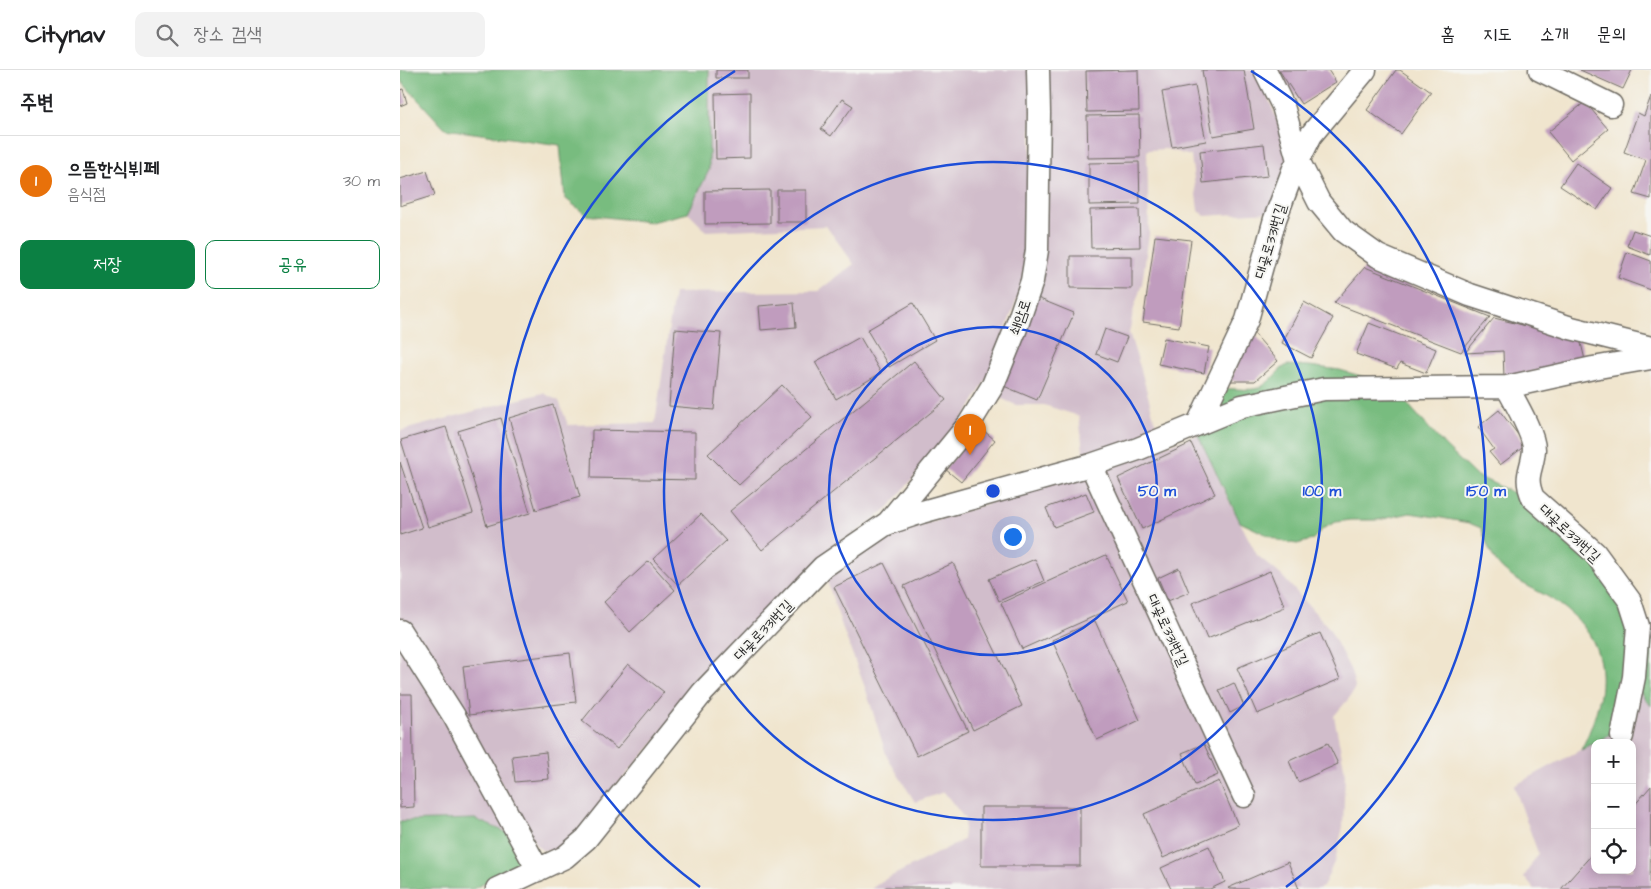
<!DOCTYPE html>
<html lang="ko">
<meta charset="utf-8">
<style>
body{margin:0;font-family:"Architects Daughter","Poor Story",sans-serif;background:#f2f2f2;color:#202124}
.controls{position:absolute;right:15px;bottom:15px;display:grid;overflow:hidden;border-radius:10px;box-shadow:0 2px 8px #0003}
.controls button{width:45px;height:45px;display:grid;place-items:center;padding:0;border:0;border-bottom:1px solid #e0e0e0;background:#fff;color:#202124;font:25px sans-serif}
.you{position:absolute;left:612px;top:466px;width:18px;height:18px;margin:-12px;border:4px solid #fff;border-radius:50%;background:#1a73e8;box-shadow:0 0 0 8px #1a73e833}
.badge{display:grid;place-items:center;width:32px;height:32px;border-radius:50%;background:#0b8043;color:#fff;font-size:16px;font-weight:700}
.pin{position:absolute;translate:-50% -41px;filter:drop-shadow(0 1px 2px #0008)}
.pin::after{content:'';position:absolute;top:26px;width:18px;height:15px;background:inherit;clip-path:polygon(0 0,100% 0,50% 100%)}
.list{margin:0;padding:0;list-style:none}
h2{display:flex;justify-content:space-between;align-items:center;height:65px;margin:0;padding:0 20px;font-size:21px}
h2 small{font-size:16px;font-weight:400;color:#757577}
.list li{display:grid;grid-template-columns:32px 1fr auto;gap:15px;align-items:center;box-sizing:border-box;height:90px;padding:0 20px;border-top:1px solid #e0e0e0}
.list b{display:block;font-size:19px;white-space:nowrap}
.list p{margin:0;font-size:16px;white-space:nowrap;color:#757577}
.list em{font-size:16px;font-style:normal;color:#757577}
.actions{display:flex;gap:10px;padding:15px 20px}
.actions a{flex:1;padding:11px 0;border:1px solid #0b8043;border-radius:10px;text-align:center;font-size:18px;color:#0b8043}
.actions .main{background:#0b8043;color:#fff}
.icon{flex:none;width:28px;height:28px;fill:none;stroke:currentColor;stroke-width:2;stroke-linecap:round;stroke-linejoin:round}
.map{position:relative;flex:none;width:1251px;height:819px;overflow:hidden}
header{display:flex;align-items:center;gap:30px;box-sizing:border-box;height:70px;padding:0 25px;background:#fff;border-bottom:1px solid #e0e0e0}
header strong{font-size:24px}
nav{display:flex;gap:28px;margin-inline-start:auto;font-size:18px}
.search{width:350px;height:45px;background:#f2f2f2;display:flex;align-items:center;gap:12px;box-sizing:border-box;padding:0 18px;border-radius:10px;color:#757577;font-size:19px}
main{display:flex}
aside{flex:1;background:#fff}
.map>svg:first-child{display:block}
.industrial{fill:#d1bdcb;fill-rule:evenodd}
.forest{fill:#78bc7f;stroke:#527455}
.building{fill:#c09cbe}
.lines{fill:none;stroke-linecap:round;stroke-linejoin:round}
.minor-casing{stroke:#706c64;stroke-width:25}
.minor{stroke:#fff;stroke-width:22}
.ring{fill:none;stroke:#1d4ed8;stroke-width:2.5}
.labels{text-anchor:middle;stroke-width:4;stroke-linejoin:round;paint-order:stroke}
.street-label{font-size:15px;fill:#2b2b2b;stroke:#f6f6f2}
.centre{fill:#1d4ed8;stroke:#f6f6f2;stroke-width:2.5}
.ring-label{font-size:15px;text-anchor:middle;font-weight:bold;fill:#1d4ed8;stroke:#f6f6f2;stroke-width:4;stroke-linejoin:round;paint-order:stroke}
</style>
<header>
<strong>Citynav</strong>
<div class="search"><svg class="icon" aria-label="search" viewBox="0 0 24 24"><circle cx="10" cy="10" r="6"/><path d="M15 15l6 6"/></svg>장소 검색</div>
<nav><a>홈</a><a>지도</a><a>소개</a><a>문의</a></nav>
</header>
<main>
<aside>
<h2>주변<small></small></h2>
<ul class="list">
<li><span class="badge" style="background:#e8710a">1</span><div><b>으뜸한식뷔페</b><p>음식점</p></div><em>30 m</em></li>
</ul>
<div class="actions"><a class="main">저장</a><a>공유</a></div>
</aside>
<div class="map">
<svg width="1251" height="819" viewBox="0 0 1251 819">
<rect width="100%" height="100%" fill="#f6f6f2"/>
<filter id="ink" filterUnits="userSpaceOnUse"><feTurbulence type="fractalNoise" baseFrequency=".02" numOctaves="2"/><feDisplacementMap in="SourceGraphic" scale="10" xChannelSelector="R" yChannelSelector="G"/><feConvolveMatrix kernelMatrix="1 2 1 2 8 2 1 2 1" color-interpolation-filters="sRGB"/></filter>
<filter id="wash" filterUnits="userSpaceOnUse"><feTurbulence type="fractalNoise" baseFrequency=".0096" numOctaves="4" result="noise"/><feDisplacementMap in="SourceGraphic" scale="20" xChannelSelector="R" yChannelSelector="G"/><feGaussianBlur stdDeviation="1.12" result="paint"/><feColorMatrix in="noise" values="0 0 0 0 0 0 0 0 0 0 0 0 0 0 0 0 0 1.4 0 .05"/><feComposite in="paint" operator="in"/></filter>
<g filter="url(#wash)">
<rect width="100%" height="100%" fill="#f0e5ce"/>
<!-- industrial -->
<path class="industrial" d="M309,0H631V127L623,212L590,303L566,345L489,437L417,493L234,695L168,773L157,781L142,780L136,775L85,685L0,548V361L143,323L159,331L168,355L255,353L274,223L418,221L454,194L426,156L306,161L288,143L309,99Z
M644,0H857L891,85L869,142L805,146L798,140L791,86L766,79L747,80L749,164L742,214L734,238L729,263L741,300L758,363L692,388L683,381L679,346L644,335H616L593,325L635,220Z
M798,365L828,429L857,485L882,506L929,558L951,601L955,617L950,627L934,646L945,702L943,757L935,790L923,817L918,819H471L482,811L563,770L565,749L544,722L515,732L487,687L466,620L444,562L425,505L491,465Z
M0,572L108,763L75,749L0,751Z
M1232,613L1251,636V819H1134L1124,807L1138,783L1114,716L1224,656ZM1195,673H1232V800H1195Z"/>
<!-- forest -->
<path class="forest" d="M0,0H309V100L288,143L251,152L186,145L165,128L160,75L45,59L0,10Z
M887,295L909,296L940,300L967,308L1005,331L1045,376L1075,405L1125,428L1214,517L1251,562V636L1233,613L1225,656L1181,680C1211,620 1213,566 1150,528C1132,517 1110,510 1097,493C1089,482 1086,470 1081,458L1069,453L1042,448L1010,443L978,450H951L936,452L924,458L912,470L897,474L880,471L840,452L798,365L826,319C836,318 849,321 858,318C870,314 876,301 887,295Z
M75,749L108,763L128,791L73,819H0V751Z"/>
<g id="blocks">
<!-- building -->
<path class="building" d="M316,0H348V8H316Z
M738,0L739,41L687,42L686,1Z
M802,0H844L854,59L813,66Z
M879,0H928L936,12L901,34Z
M996,0H1000L1031,22L1001,64L967,40Z
M1180,0H1232L1223,19Z
M795,16L806,71L772,77L762,22Z
M3,19L7,33L0,36V20Z
M350,23V88L316,89L315,24Z
M1251,26V129L1234,124L1246,90L1224,82L1238,43L1244,46Z
M442,29L453,36L431,66L421,59Z
M1185,32L1208,59L1171,90L1148,62Z
M739,45L740,87L688,88L687,46Z
M864,74L868,106L803,113L800,81Z
M739,92L740,134L689,135V93Z
M1176,93L1212,118L1197,140L1160,116Z
M27,101L35,125L0,136V109Z
M370,120V153L305,154V121Z
M377,120H406V152H377Z
M739,139L740,177L691,178L690,140Z
M1233,160L1251,166L1250,185L1227,176Z
M755,166L791,170L779,257L743,252Z
M1227,182L1251,191V220L1218,208Z
M670,186H732V219L670,218Z
M965,197L1090,247L1061,282L934,233Z
M635,227L674,243L637,330L599,314Z
M904,232L933,248L911,288L882,273Z
M394,233L396,257L361,260L359,236Z
M513,233L535,270L489,297L467,260Z
M1094,248L1180,269L1185,290L1104,308L1103,281L1065,283Z
M969,253L1036,279L1026,303L1000,293L997,299L956,284Z
M275,259L321,263L314,340L269,336Z
M705,259L727,267L717,292L696,284Z
M852,261L878,291L855,311H830Z
M460,267L481,303L436,329L415,292Z
M764,268L809,277L804,303L758,294Z
M514,291L546,330L362,480L330,441Z
M382,315L412,347L339,415L308,384Z
M153,335L180,427L136,440L109,348Z
M1099,340L1126,375L1100,395L1089,382L1094,379L1078,357Z
M101,348L130,443L87,456L58,361Z
M46,357L73,443L28,457L1,370Z
M579,357L595,370L561,412L545,399Z
M192,360L295,362V410L191,408Z
M791,373L815,424L742,459L718,408Z
M0,392L22,458L0,465Z
M686,423L694,442L654,457L646,438Z
M301,444L326,471L278,515L253,489Z
M706,485L728,531L622,579L601,533Z
M635,489L644,511L599,531L589,509Z
M249,491L275,520L230,562L204,532Z
M484,493L568,661L517,686L434,517Z
M553,493L622,636L573,660L504,516Z
M779,498L789,522L768,531L758,508Z
M870,501L885,537L807,569L792,533Z
M695,551L740,650L697,670L652,570Z
M920,563L940,609L857,644L837,598Z
M170,583L176,632L69,645L63,596Z
M228,594L264,622L217,679L182,651Z
M834,613L844,636L830,643L819,620Z
M0,624H12L14,737L0,738Z
M928,673L938,694L898,712L889,691Z
M804,674L818,705L795,715L782,683Z
M146,682L149,709L115,712L112,686Z
M819,711L838,755L763,788L744,744Z
M1251,716L1250,819H1161L1195,781V800H1232V738Z
M581,737H680V796H581Z
M809,776L825,812L810,819H771L761,798Z
M888,792L899,819H829L828,818Z
M486,817H551V819H483Z"/>
</g>
</g>
<g filter="url(#ink)">
<use href="#blocks" fill-opacity="0" stroke="#706c64" stroke-width="1"/>
<g class="lines">
<defs>
<path id="minor" d="M865,0L883,36L898,90L919,132L943,161L978,186L1070,225L1171,258L1251,278
M1140,0L1211,35
M1107,317C1115,332 1134,364 1134,379C1133,400 1123,405 1133,428L1195,483L1230,531L1238,556L1234,607L1222,666
M798,354L847,250L875,149L893,101L911,65L965,0
M691,395L844,726
M487,454L569,354L593,315L616,258L632,211L637,180L639,43L638,0
M0,561L54,646L138,800
M97,819L165,787L186,769L303,622L423,497L486,454L522,442L691,395L738,379L842,336L924,319L1107,317L1193,298L1251,288"/>
</defs>
<!-- minor casing -->
<use href="#minor" class="minor-casing"/>
<!-- minor -->
<use href="#minor" class="minor"/>
</g>
</g>
<!-- distance rings -->
<g class="ring">
<circle cx="593" cy="421" r="164"/>
<circle cx="593" cy="421" r="329"/>
<path d="M300 817A493 493 0 0 1 335 1M851 1A493 493 0 0 1 886 817"/>
</g>
<g class="labels">
<!-- street labels -->
<g class="street-label">
<text transform="translate(870 171) rotate(-73)" y="5">대곶로331번길</text>
<text transform="translate(620 247) rotate(-71)" y="5">쇄암로</text>
<text transform="translate(1170 463) rotate(43)" y="5">대곶로331번길</text>
<text transform="translate(363 560) rotate(-46)" y="5">대곶로331번길</text>
<text transform="translate(768 560) rotate(65)" y="5">대곶로331번길</text>
</g>
</g>
<circle cx="593" cy="421" r="8" class="centre"/>
<g class="ring-label">
<text x="757" y="426">50 m</text>
<text x="922" y="426">100 m</text>
<text x="1086" y="426">150 m</text>
</g>
</svg>
<div class="controls">
<button>+</button>
<button>−</button>
<button><svg class="icon" aria-label="locate" viewBox="0 0 24 24"><circle cx="12" cy="12" r="6"/><path d="M12 2v4M12 18v4M2 12h4M18 12h4"/></svg></button>
</div>
<div class="you"></div>
<div class="pin badge" style="left:570px;top:385px;background:#e8710a">1</div>
</div>
</main>
